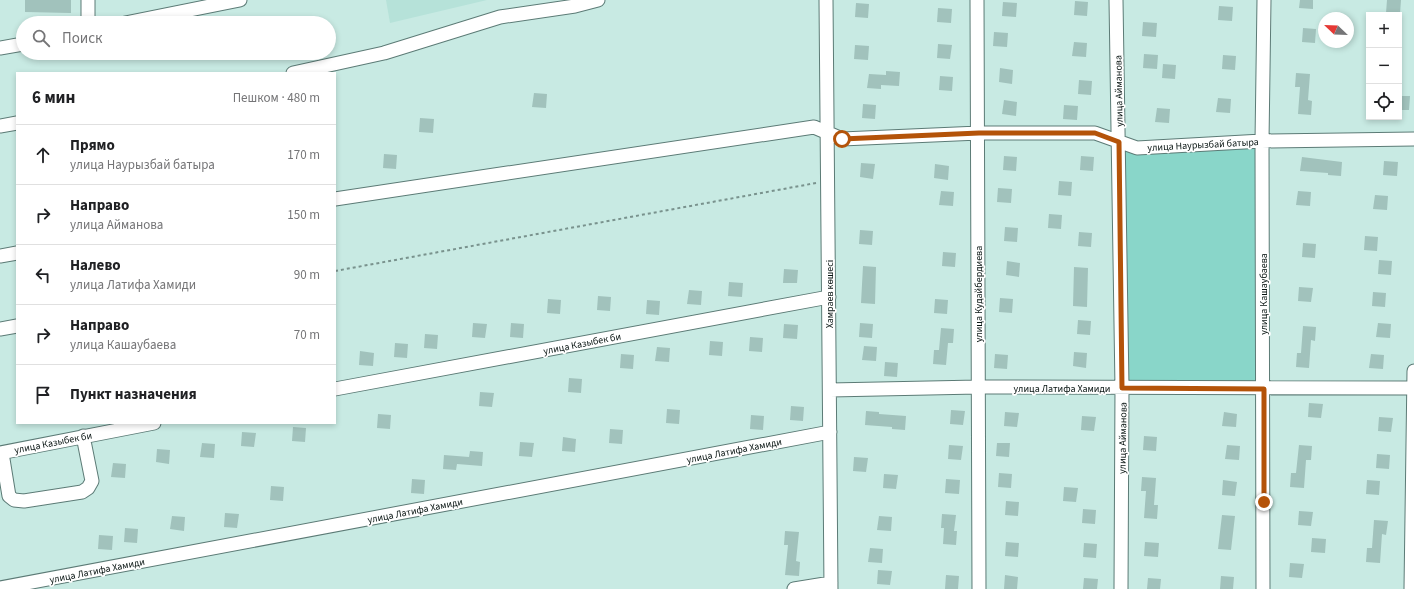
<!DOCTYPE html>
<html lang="ru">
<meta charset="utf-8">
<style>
body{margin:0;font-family:"Source Sans 3",sans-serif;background:#f2f2f2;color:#202124}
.controls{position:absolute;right:12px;top:12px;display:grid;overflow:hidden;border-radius:0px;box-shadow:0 2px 6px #0003}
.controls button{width:36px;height:36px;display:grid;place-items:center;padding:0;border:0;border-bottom:1px solid #e0e0e0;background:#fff;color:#202124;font:20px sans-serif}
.compass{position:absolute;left:1318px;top:12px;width:36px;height:36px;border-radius:50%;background:#fff;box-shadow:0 2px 6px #0003;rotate:293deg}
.stop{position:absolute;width:12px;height:12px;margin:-9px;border:3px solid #b45309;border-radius:50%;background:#fff}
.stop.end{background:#b45309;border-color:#fff;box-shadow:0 1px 4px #0008}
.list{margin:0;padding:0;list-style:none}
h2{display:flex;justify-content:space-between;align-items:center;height:52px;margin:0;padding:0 16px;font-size:17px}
h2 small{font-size:13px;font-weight:400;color:#757577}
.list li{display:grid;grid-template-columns:26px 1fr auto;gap:12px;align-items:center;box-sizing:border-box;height:60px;padding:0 16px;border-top:1px solid #e0e0e0}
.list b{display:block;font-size:15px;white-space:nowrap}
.list p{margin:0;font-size:13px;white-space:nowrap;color:#757577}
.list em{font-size:13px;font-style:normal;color:#757577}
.icon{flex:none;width:22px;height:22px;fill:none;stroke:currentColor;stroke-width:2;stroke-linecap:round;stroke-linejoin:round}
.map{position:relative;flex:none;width:1414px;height:589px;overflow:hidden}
.search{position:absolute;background:#fff;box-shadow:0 2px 6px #0003;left:16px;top:16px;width:320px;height:44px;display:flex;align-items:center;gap:10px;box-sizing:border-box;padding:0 14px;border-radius:22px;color:#757577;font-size:15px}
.panel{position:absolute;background:#fff;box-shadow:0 2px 6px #0003;left:16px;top:72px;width:320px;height:352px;border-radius:0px}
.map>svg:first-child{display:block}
.built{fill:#b6e2d9}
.green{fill:#89d6c9}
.building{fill:#a1c2bc}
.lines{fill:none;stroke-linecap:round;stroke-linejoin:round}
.minor-casing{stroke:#5c7b76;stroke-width:15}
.path{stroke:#79928d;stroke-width:2;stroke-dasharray:3 3;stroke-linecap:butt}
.minor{stroke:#fff;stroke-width:13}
.route{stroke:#b45309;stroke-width:5}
.labels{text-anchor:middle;stroke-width:3.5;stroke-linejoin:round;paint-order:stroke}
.street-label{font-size:10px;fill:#081412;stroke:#fff}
</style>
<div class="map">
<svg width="1414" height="589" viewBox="0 0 1414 589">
<rect width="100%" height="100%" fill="#c8eae3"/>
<!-- built -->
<path class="built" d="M386,0H487L390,23Z"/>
<!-- green -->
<path class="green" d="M1262,141L1264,389L1122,388L1119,142Z"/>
<!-- building -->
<path class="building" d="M25,0H71V13L25,12Z
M1300,0H1313V9L1299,8Z
M1387,0H1401L1400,14L1386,13Z
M1075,1L1088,2L1087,16L1074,15Z
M1003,2L1017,3L1016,17L1002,16Z
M856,3L869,4L868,18L855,17Z
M1219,6L1233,7L1232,21L1218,20Z
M938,8L952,9L951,23L937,22Z
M1143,22L1157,23L1156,37L1142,36Z
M1303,28L1316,29L1315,43L1302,42Z
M994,32L1008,33L1007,47L993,46Z
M1074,42L1087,43L1086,57L1072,56Z
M938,44L952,45L950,59L937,58Z
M855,45L869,46L868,60L854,59Z
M1144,54L1158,55L1157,69L1143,68Z
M1223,55L1236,56L1235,70L1222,69Z
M1163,64L1176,65L1175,79L1162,78Z
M1000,68L1013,70L1012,84L999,82Z
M886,71L900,72L899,86L881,85V89L867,88L869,74L886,75Z
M1296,73L1310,74L1308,100L1312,101L1311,115L1298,114L1300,87H1295Z
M940,76L953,77L952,91L939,90Z
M1079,80L1092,81L1091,95L1078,94Z
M534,93L547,94L546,108L532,107Z
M1399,96H1410L1409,110H1399Z
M1218,98L1231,99L1230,113L1216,112Z
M1004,100L1017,102L1016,116L1002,114Z
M863,104L876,105L875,119L862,118Z
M1064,105L1078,106L1077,120L1063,119Z
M1157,108L1170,109L1169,123L1155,122Z
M420,118L434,119L433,133L419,132Z
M384,154L397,155L396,169L383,168Z
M1004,156L1017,157L1016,171L1003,170Z
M1081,156L1094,157L1093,171L1080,170Z
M1302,157L1342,162L1341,176L1328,175V173L1300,171Z
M1384,161L1398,162L1397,176L1383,175Z
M861,163L875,164L873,179L860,177Z
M935,164L949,166L948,180L934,178Z
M1059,181L1072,182L1071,196L1058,195Z
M998,188L1012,189L1011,203L997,202Z
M941,191L954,192L953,206L939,205Z
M1298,191L1311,192L1310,206L1296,205Z
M1375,195L1388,196L1387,210L1373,209Z
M1049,214L1062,215L1061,229L1048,228Z
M1005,227L1018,228L1017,242L1004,241Z
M860,230L873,231L872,245L859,244Z
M1079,232L1092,233L1091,247L1078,246Z
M1365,236L1378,237L1377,251L1364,250Z
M1303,243L1316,244L1315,258L1302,257Z
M943,252L956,253L955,267L942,266Z
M1379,260L1392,261L1391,275L1378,274Z
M1007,261L1020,263L1019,277L1006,275Z
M863,266L876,267L875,304L861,303Z
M1074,267L1088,268L1087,307L1073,306Z
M784,269L798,270L797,283H783Z
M729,282L743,283L742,297L728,296Z
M1299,287L1313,288L1311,302L1298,301Z
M689,290L702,291L701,305L687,304Z
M1373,292L1386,293L1385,307L1372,306Z
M598,296L611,297L610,311L597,310Z
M1000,298L1013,299L1012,313L999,312Z
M548,299L561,300L560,314L547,313Z
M935,299L948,300L947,314L934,313Z
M647,300L660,301L659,315L646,314Z
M1078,320L1091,321L1090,335L1077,334Z
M473,323L487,324L485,338L472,337Z
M511,323L524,324L523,338L510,337Z
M860,323L873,324L872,338L859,337Z
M1378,323L1391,324L1390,338L1376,337Z
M784,324L798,325L797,339L783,338Z
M1303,326L1316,327L1315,341L1311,340L1309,368L1296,367L1297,353H1301Z
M941,328L954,329L953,343H948L946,365L933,364L934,350H939Z
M425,334L438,335L437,349L424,348Z
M750,337L763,338L762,352L749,351Z
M710,341L723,342L722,356L709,355Z
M395,343L408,344L407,358L394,357Z
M864,346L877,347L876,361L862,360Z
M657,347L670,348L669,362L655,361Z
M360,351L374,353L373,366L359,365Z
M1074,352L1087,353L1086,368L1073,366Z
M621,354L634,355L633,369L620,368Z
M995,354L1008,355L1007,369L994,368Z
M1371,354L1384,355L1383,369L1369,368Z
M885,362L898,363L897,377L884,376Z
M569,378L582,379L581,393L568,392Z
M480,392L494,393L492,407L479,406Z
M1309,403L1323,404L1321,418L1308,417Z
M791,406L804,407L803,421L790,420Z
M667,409L680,410L679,424L666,423Z
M951,410L965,411L963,425L950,424Z
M866,411L879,412V414L906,416L905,430L892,429V427L865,425Z
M1005,412L1019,413L1017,427L1004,426Z
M1224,412L1237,414L1236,427L1222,426Z
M378,414L391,415L390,429L377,428Z
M751,415L764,416L763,430L750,429Z
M1082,416L1096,417L1094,431L1081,430Z
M1379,417L1393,418L1391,432L1378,431Z
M293,427L306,428L305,442L292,441Z
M610,429L623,430L622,444L609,443Z
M242,432L256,433L254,447L241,446Z
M1144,436L1157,437L1156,451L1143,450Z
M563,437L576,439L575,452L562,451Z
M520,442L534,443L532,457L519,456Z
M202,443L215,444L214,458L200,457Z
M997,443H1010L1009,457L996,456Z
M949,445L963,446L961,460L948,459Z
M1227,445L1240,446L1239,460L1225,459Z
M1299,445L1312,446L1311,460H1306L1304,488L1290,487L1291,473H1296Z
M157,449L170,450L169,464L156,462Z
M470,451L483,452L482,466L457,464L456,470L443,469L444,455L469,457Z
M1377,454L1390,455L1389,469L1376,468Z
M854,457L868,458L866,472L853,471Z
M113,463L126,464L125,478L111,477Z
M999,473L1012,474L1011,488L998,487Z
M884,474L898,475L896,489L883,488Z
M1142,477L1156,478L1154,505H1158L1157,519L1144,518L1146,491H1141Z
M412,479L425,480L424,494L411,493Z
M946,479L960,480L959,494L945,493Z
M1223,480L1237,482L1235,496L1222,495Z
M1367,480L1380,481L1379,495L1366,494Z
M271,486L284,487L283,501L270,500Z
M1064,487L1078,488L1076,502L1063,501Z
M1006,501L1019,502L1018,516L1005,515Z
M1083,509L1096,510L1095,524L1082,523Z
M1299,511L1313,512L1311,526L1298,525Z
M225,513L239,514L237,528L224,527Z
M942,514L956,515L954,531H957L956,545L943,544L944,528H941Z
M1222,515L1235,516L1231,550L1218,549Z
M172,516L185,517L184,531L170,529Z
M879,516L892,517L891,531L877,530Z
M1374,520L1388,521L1386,535L1382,534L1380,563L1366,562L1367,548H1372Z
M125,528L138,529L137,543L124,542Z
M785,531L799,532L796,561L800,562L799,576L785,575L788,545H784Z
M99,535L113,536L112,550L98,549Z
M1312,538L1326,539L1325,553L1311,552Z
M1006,542L1019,543L1018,557L1005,556Z
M1145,542L1159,543L1158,557L1144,556Z
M1084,543L1097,544L1096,558L1083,557Z
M870,548L883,549L882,563L868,562Z
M1290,563L1304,564L1302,578L1289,577Z
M878,570L892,571L890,585L877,584Z
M946,575L959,576L958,589H945Z
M1005,575L1018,577L1017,589H1004Z
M1221,576L1234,577L1233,589H1220Z
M1084,578L1098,579L1097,589H1083Z
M1148,578L1161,579L1160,589H1147Z"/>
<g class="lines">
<defs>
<path id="minor" d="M88,0V23
M826,0L831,589
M977,0L979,589
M1116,0L1122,388L1121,589
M125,23L240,0
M0,48L23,44
M293,73L384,53L500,17L575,6L598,0
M0,126L17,123
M335,199L814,127L842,139L979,133H1095L1137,148L1262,141L1414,139
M0,256L17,253
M0,329L17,326
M335,389L829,297
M830,390L978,387L1414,388
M0,453L154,423
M2,453L9,496L14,500L24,501L82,492L88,488L92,481L83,436
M0,588L830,432
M794,589L831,583
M1263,589L1262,141L1264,0
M1411,589L1414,371"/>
</defs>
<!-- minor casing -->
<use href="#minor" class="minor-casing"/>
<!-- path -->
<path class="path" d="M335,271L816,183"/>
<!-- minor -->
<use href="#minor" class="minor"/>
</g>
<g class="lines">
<!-- route -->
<path class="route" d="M842,139L979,133H1095L1119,142L1122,388L1264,389V502"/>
</g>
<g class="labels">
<!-- street labels -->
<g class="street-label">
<text transform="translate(1118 91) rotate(-91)" y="4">улица Айманова</text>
<text transform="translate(1203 144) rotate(-3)" y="4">улица Наурызбай батыра</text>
<text transform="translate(829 294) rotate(-90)" y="4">Хамраев көшесі</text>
<text transform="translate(978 294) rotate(-90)" y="4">улица Кудайбердиева</text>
<text transform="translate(1263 294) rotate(-90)" y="4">улица Кашаубаева</text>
<text transform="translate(582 343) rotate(-11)" y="4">улица Казыбек би</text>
<text x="1062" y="392">улица Латифа Хамиди</text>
<text transform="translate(1122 438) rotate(-89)" y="4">улица Айманова</text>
<text transform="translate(53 442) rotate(-11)" y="4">улица Казыбек би</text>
<text transform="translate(734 450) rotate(-11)" y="4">улица Латифа Хамиди</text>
<text transform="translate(415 510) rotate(-11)" y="4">улица Латифа Хамиди</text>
<text transform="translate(97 570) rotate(-11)" y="4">улица Латифа Хамиди</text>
</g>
</g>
</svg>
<div class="controls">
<button>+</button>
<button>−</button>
<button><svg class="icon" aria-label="locate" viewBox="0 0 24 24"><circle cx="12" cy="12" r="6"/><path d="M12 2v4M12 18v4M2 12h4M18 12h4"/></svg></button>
</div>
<svg class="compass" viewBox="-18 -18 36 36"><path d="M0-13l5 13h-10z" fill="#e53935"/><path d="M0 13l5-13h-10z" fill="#757577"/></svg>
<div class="stop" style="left:842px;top:139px"></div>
<div class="stop end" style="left:1264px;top:502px"></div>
<div class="search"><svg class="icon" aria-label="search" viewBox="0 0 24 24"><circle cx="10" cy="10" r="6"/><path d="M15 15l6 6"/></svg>Поиск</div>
<section class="panel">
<h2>6 мин<small>Пешком · 480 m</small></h2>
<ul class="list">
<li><svg class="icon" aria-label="ahead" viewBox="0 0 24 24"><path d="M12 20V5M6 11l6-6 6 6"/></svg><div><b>Прямо</b><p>улица Наурызбай батыра</p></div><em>170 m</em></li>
<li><svg class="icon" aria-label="right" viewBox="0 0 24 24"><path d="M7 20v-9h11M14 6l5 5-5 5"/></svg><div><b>Направо</b><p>улица Айманова</p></div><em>150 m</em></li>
<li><svg class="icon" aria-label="left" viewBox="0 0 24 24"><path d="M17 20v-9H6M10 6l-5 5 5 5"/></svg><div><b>Налево</b><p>улица Латифа Хамиди</p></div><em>90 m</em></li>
<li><svg class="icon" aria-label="right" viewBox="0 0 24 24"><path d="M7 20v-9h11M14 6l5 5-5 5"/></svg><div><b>Направо</b><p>улица Кашаубаева</p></div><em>70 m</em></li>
<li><svg class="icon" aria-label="arrive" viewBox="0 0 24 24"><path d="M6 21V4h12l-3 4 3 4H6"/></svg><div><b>Пункт назначения</b></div></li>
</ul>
</section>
</div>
